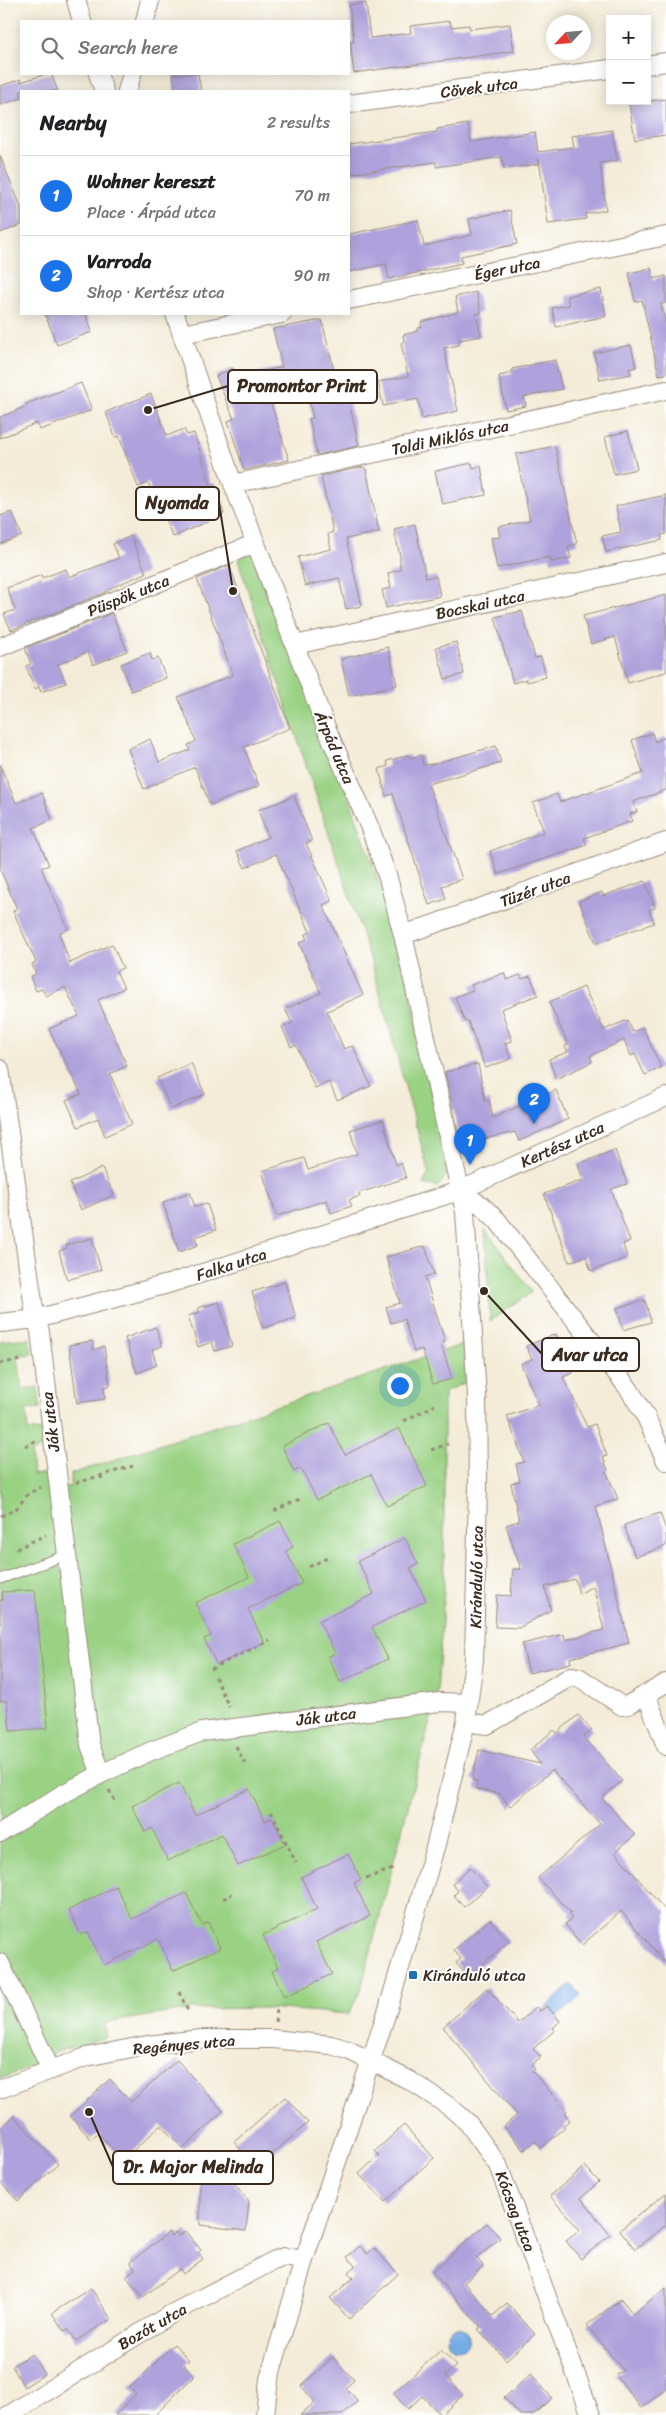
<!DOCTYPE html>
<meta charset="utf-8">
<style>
body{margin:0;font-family:Sriracha,sans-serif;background:#f6f6f6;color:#202124}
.controls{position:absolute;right:15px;top:15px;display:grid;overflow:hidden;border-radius:0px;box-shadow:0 2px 12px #0003}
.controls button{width:45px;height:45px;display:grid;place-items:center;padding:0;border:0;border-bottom:1px solid #e0e0e0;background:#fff;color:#202124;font:25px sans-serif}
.compass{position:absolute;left:546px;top:15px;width:45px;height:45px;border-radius:50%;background:#fff;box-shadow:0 2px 12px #0003;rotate:244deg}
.you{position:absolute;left:399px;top:1385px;width:18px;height:18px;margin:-12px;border:4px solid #fff;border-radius:50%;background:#1a73e8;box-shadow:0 0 0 8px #1a73e833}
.badge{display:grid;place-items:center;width:32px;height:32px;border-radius:50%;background:#1a73e8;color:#fff;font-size:16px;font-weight:700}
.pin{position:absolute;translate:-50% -41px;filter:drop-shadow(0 1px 2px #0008)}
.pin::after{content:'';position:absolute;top:26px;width:18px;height:15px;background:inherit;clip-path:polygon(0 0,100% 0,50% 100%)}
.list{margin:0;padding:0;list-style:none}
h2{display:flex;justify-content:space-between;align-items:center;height:65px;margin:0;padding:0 20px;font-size:21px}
h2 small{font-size:16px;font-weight:400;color:#757577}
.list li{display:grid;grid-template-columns:32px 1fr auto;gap:15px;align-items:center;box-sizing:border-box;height:80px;padding:0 20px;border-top:1px solid #e0e0e0}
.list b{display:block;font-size:19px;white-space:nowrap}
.list p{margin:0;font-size:16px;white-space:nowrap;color:#757577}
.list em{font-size:16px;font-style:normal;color:#757577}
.icon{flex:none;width:28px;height:28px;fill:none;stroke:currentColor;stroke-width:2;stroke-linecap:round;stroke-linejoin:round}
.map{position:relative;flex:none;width:666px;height:2415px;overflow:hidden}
.search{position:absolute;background:#fff;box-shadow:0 2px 12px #0003;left:20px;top:20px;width:330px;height:55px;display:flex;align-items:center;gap:12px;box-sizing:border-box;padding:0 18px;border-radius:0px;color:#757577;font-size:19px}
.panel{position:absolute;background:#fff;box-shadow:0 2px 12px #0003;left:20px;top:90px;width:330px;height:225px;border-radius:0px}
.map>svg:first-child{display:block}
.green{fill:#9ad284;stroke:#6a7e51}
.water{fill:#76ace4;stroke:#586b81}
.building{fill:#afa2dc}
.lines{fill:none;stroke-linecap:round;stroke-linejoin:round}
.service-casing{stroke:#988b7b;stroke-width:11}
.minor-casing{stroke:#988b7b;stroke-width:20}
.path{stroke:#988b7b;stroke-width:3;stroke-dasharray:4 4;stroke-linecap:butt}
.service{stroke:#fff;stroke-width:9}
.minor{stroke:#fff;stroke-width:18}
.poi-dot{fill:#1f6fb2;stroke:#fff;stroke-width:2}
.labels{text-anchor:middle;stroke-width:4;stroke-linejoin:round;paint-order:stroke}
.street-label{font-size:16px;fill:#3b2a1e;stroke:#fff}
.poi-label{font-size:16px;fill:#3b2a1e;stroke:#fff;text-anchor:start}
.leader{fill:none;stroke:#3b2a1e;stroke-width:2}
.callout-dot{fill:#3b2a1e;stroke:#fff;stroke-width:2}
.callout{fill:#fff;stroke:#3b2a1e;stroke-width:2}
.callout-label{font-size:18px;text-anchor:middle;font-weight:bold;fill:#3b2a1e}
</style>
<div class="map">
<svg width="666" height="2415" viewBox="0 0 666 2415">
<rect width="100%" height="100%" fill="#fff"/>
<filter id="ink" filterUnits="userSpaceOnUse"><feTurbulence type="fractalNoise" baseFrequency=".02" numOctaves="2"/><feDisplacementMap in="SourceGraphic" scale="10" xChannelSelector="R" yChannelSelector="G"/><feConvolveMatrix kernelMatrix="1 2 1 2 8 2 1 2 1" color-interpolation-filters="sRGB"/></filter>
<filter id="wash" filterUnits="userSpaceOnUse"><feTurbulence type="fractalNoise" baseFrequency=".0096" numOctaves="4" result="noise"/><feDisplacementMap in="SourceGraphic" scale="20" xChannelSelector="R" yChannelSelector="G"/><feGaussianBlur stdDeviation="1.12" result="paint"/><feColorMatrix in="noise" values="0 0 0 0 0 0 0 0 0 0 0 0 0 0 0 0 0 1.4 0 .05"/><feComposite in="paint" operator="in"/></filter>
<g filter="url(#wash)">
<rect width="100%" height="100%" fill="#f4ecd8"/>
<!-- green -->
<path class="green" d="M253,551L349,797L398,937L449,1171L438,1187L423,1184L429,1173L370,958L238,560Z
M485,1229L532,1292L490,1321Z
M30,1338L32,1354L18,1355L22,1389L38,1387L40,1408L26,1410L28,1431L43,1430L44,1446L31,1453L33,1475L46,1473L48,1489L71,1486V1474L464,1344L466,1382L444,1392V1591L437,1694L361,1989L349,2014L266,2008L192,2009L105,2023L107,2037L59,2051L34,2066L0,2079V1341Z"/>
<!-- water -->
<path class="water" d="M571,1984L582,1995L557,2017L547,2006Z
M447 2338a11 11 0 1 1 22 0a11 11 0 1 1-22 0Z"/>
<g id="blocks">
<!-- building -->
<path class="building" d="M366,3L370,38L411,33L410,26L450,21L451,27L469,25L470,29L510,24L514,51L354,73L350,42H354L349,5Z
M46,74H51L58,91H21V98L0,105V86L21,79V82Z
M173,74H198L201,91H175Z
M666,99V135L635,139L629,104Z
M468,124L471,142L535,132L538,152L574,147L572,136L612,130L617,161L600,163L606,210L585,214L586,219L548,224L539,159V164L504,169L502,157L436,167V162L349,174V144L437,132V129Z
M0,156L21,207V225L0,233Z
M510,210L517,244L461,256L462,263L389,279L386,264L349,272V234L418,220L424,246L472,235L469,219Z
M651,268L653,279L666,276V303L661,304L666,326V374L659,375L642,300L635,302L629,273Z
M601,289L606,316L556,327L552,308L569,305L567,296Z
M476,292L481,313L476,314L481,336L459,340V345L444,348L458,411L422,419L418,399L383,406L378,382L408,376L401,343L404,342L403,335L418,331V328L422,327L421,322L458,312L455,297Z
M45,314H86L92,332L57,345Z
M322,320L336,379L353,375L356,391L347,393L359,446L317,455L309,418H313L305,385L268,394L289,460L244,470L228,421L234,419L216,376L233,368L236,377L282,367L273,329Z
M631,345L636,367L629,369L631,374L600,380L594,353Z
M555,360L562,389L524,397L526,406L506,410L499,376L512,373V369Z
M81,383L92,410L40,430L37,423L0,438V417L27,406L26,404Z
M151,394L167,436L184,429L187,435L194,433L211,485L214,483L224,514L173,537L148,483L138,487L119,436L115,437L106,412Z
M628,431L637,469L614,474L605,437Z
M555,446L577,544L568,546L571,558L551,562L550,557L497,568L491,538L500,537L498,527L530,520L516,454Z
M472,463L473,468L481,466L486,495L442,504L435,471Z
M363,467L366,469L379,532L346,539L362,606L346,609L339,578L305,586L298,557L331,549L328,534L333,532L321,476Z
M666,495V534L661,535L662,540L606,552L602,536L621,532L616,506Z
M12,512L22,536L0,544V516Z
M415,524L426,578L436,576L440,596L386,608L382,590L391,588L388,573L400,570V556L394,529Z
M131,536L146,573L113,587L104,593L11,630L4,614L15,610L7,588L41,575L42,578L66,569L69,577L119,558L113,544Z
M229,565L290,728L244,747L259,786L210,805L195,767L144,789L128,749L150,739L159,762L190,750L188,745L196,741L178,697L233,675L197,579Z
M666,595V672L628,683L615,637L591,644L583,616Z
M522,611L535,658L541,657L546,677L527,682L526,679L513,683L495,617Z
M112,613L127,651L93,665L88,652L58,664L66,683L41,692L39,687L35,689L26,666L31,664L25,648Z
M456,642L464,674L445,679L436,647Z
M388,647L397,685L349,696L341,659Z
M150,653L152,660L158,658L166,678L131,691L121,664Z
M652,733L655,742L666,737V790L633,802L637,812L630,814L632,821L584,838L587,845L498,874L490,851L544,832L533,803L557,794L560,802L643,773L632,740Z
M496,746L501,763L428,784L462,879L442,886L446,899L429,905L393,794L386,796L379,769L388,766L387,761L408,755L410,758L421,755L423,765L432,764Z
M0,765L16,803L42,793L52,820L33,828L49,865L41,868L68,929L59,933L70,963L112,944L123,968L116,971L124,988L98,1000L127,1066L110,1074L132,1124L105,1136L98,1118L78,1127L66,1100L81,1094L49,1029L79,1016L65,987L46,996L42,989L36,991L30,977L36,974L32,964L36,962L13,911L17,909L0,869Z
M294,796L312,841L306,843L332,901L323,905L363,995L327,1011L344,1049L353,1046L371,1086L337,1100L329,1082L315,1088L296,1045L291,1047L282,1027L292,1023L285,1009L321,993L299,943L307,939L305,935L310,932L276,854L245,868L237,851L268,837L258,810Z
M645,881L655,908L649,910L654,923L596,943L579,901L602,892L603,896Z
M504,973L507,980L520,975L522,979L530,976L538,995L501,1009L512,1041L505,1043L511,1059L485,1068L468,1021L465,1022L455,997L473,990L471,985Z
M584,987L604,1030L627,1020L633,1032L643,1027L661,1068L645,1075L635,1054L631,1056L624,1040L590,1056L592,1062L556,1079L549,1059L568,1052L565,1046L568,1044L549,1002Z
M191,1063L205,1094L171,1109L157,1078Z
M478,1064L485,1101L489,1100L493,1118L556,1090L568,1119L519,1141L515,1132L461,1144L445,1072Z
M383,1120L396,1165L401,1163L406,1178L359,1193L360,1196L349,1200L352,1206L331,1213L327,1200L277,1216L262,1171L304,1158L308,1170L357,1154L350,1130Z
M615,1150L627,1184L611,1189L630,1241L623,1244L627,1258L591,1271L586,1256L569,1262L544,1194L583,1180L578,1164Z
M102,1168L114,1195L81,1210L70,1183Z
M190,1192L195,1207L207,1204L216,1230L195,1237L198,1245L179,1252L163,1202Z
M92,1238L101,1270L67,1280L59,1251L67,1248L66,1245Z
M425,1246L434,1274L425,1277L445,1342L441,1344L452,1379L433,1384L422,1349L414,1352L404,1319L391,1323L386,1307L400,1303L386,1257Z
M285,1282L296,1318L263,1328L252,1292Z
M645,1300L651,1322L623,1330L617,1308Z
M219,1302L232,1346L215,1351L212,1342L198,1347L188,1316L200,1312L198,1308Z
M156,1327L162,1346L152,1350L157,1365L137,1373L125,1338Z
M556,1334L573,1373L563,1377L587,1427L595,1424L607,1456L603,1457L608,1470L606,1471L618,1499L596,1506L629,1643L570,1658L571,1663L529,1673L522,1644L564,1634L565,1640L604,1630L593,1586L579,1594L575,1579L545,1587L551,1610L519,1628L495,1627L497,1595L511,1596L513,1569H521L506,1525L519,1521L511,1483L520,1481L516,1464L524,1462L507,1416L539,1405L521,1364L532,1359L526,1346Z
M92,1341L94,1350L104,1346L110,1386L104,1387L105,1399L77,1403L69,1345Z
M329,1423L345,1455L399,1428L427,1486L387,1506L371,1474L317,1500L301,1468L294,1472L282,1446Z
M660,1513L666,1530V1546L635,1557L624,1525Z
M280,1521L293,1547L286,1551L302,1583L248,1609L264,1642L217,1665L204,1639L211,1636L195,1603L249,1577L233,1544Z
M405,1538L418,1564L410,1568L426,1600L372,1627L388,1659L340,1682L328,1657L335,1653L319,1621L374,1594L358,1561Z
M35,1590L48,1728L10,1731L7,1701H0V1600H3L2,1592Z
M578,1715L592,1730L584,1737L622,1781L602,1798L635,1835L615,1852L666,1911V1964L621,1911L582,1945L565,1924L572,1918L569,1915L571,1913L538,1878L600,1824L552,1770L510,1807L501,1794L476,1789L477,1781L472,1780L479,1750L540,1764L530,1750L554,1730L557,1733Z
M179,1783L195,1815L249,1789L265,1821L272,1818L285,1844L238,1866L222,1834L168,1861L152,1828L145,1832L132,1806Z
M348,1854L361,1879L354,1883L370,1916L316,1942L332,1974L284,1997L272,1971L278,1968L263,1935L317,1909L301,1877Z
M470,1867L487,1887L464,1907L454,1895L458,1891L452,1884Z
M116,1886L132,1919L186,1893L202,1925L208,1922L220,1948L173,1971L158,1939L104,1965L88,1932L81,1935L69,1910Z
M490,1919L509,1941L468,1977L456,1963L461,1959L454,1950Z
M487,1988L518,2023L536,2007L540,2011L547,2006L560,2021L553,2028L555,2030L533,2049L541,2057L531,2065L535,2069L532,2071L567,2111L564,2113L570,2120L563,2126L565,2128L541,2148L535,2141L524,2150L504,2126L517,2115L443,2027Z
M177,2060L223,2111L183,2149L161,2125L123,2160L98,2133L91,2139L70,2116L110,2079L131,2102Z
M285,2097L308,2123L256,2168L234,2142Z
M14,2116L58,2164L18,2201L0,2182V2129Z
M404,2125L434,2158L385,2202L359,2174L379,2155L375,2151Z
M585,2166L599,2182L581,2198L610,2235L581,2259L566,2241L580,2230L550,2196Z
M200,2181L233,2182L249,2201L246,2231L200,2225Z
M666,2193V2225L635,2249L620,2230Z
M487,2223L500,2238L477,2258L483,2266L464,2283L493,2316L507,2303L535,2334L506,2360L478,2329L481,2327L432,2272Z
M185,2231L201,2250L198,2253L203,2259L183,2274L180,2269L143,2297L126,2276L135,2269L130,2262L169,2232L171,2236L176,2232L179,2236Z
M360,2246L367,2254L374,2248L398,2274L349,2319L330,2298L353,2278L348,2272L355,2266L347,2257Z
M91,2288L111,2319L76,2341L68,2329L64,2331L52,2313Z
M666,2288V2389L641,2408L616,2375L623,2370L587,2325L621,2299L633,2314Z
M174,2344L189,2360L184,2365L194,2376L155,2415H115L136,2394L130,2388Z
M441,2350L456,2366L445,2375L463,2395L441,2415L422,2396L408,2409L393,2393Z
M32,2354L45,2374L24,2387L12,2366Z
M333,2357L354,2380L346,2388L358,2401L342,2415H300L315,2402L301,2386Z
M531,2374L552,2398L533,2415H520L504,2398Z"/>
</g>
</g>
<g filter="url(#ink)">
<use href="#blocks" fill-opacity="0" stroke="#988b7b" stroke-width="1"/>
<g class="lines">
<defs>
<path id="service" d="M0,1579L66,1555"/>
<path id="minor" d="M76,0L82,21
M145,21L150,0
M647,65L666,62
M98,74L104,91
M127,91L132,74
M349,104L610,69
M349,300L666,236
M175,314L233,484L326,727L370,828L388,878L403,935L465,1212L477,1396L478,1487L474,1660L466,1722L436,1844L388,2009L304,2260L269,2379L265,2415
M182,334L282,314
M233,484L666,390
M295,645L666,563
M0,647L256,543
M403,935L666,842
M0,1069L34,1309L40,1332L90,1745L101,1774L61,1795L0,1833
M459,1191L481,1205L497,1220L629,1389L645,1415L666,1461
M0,1323L36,1319L168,1284L459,1191L666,1097
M646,1694L666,1746
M466,1722L487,1725L572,1676L580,1678L622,1706L628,1705L666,1683
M101,1774L151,1751L202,1732L440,1702L469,1703
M0,1963L51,2070
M0,2089L86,2057L147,2045L201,2039H273L331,2045L348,2050L409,2080L450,2107L468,2123L498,2165L591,2415
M9,2415L171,2314L273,2261L284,2257L304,2260"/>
</defs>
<!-- service casing -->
<use href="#service" class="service-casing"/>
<!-- minor casing -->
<use href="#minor" class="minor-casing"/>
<!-- path -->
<path class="path" d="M0,1363L22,1360
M404,1421L435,1405
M25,1446L36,1441
M431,1450L448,1444
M101,1475L102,1483
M76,1483L133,1466
M274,1511L300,1499
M1,1516L16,1509L28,1494L41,1487
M16,1549L46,1535
M309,1567L329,1557
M211,1669L270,1640
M215,1677L229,1707
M236,1746L246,1766
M109,1790L115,1801
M270,1814L272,1813L296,1863
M366,1878L396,1868
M223,1899L232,1894
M179,1992L188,2011
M275,2022L277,2010"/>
<!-- service -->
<use href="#service" class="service"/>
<!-- minor -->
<use href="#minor" class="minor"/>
</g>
</g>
<!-- markers -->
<rect class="poi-dot" x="408" y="1970" width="10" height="10" rx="2.5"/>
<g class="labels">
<!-- street labels -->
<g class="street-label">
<text transform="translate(479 87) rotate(-7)" y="6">Cövek utca</text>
<text transform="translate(507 268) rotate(-11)" y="6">Éger utca</text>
<text transform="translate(450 437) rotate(-12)" y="6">Toldi Miklós utca</text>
<text transform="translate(128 595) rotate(-22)" y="6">Püspök utca</text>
<text transform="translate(480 604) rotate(-12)" y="6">Bocskai utca</text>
<text transform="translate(335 747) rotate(67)" y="6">Árpád utca</text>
<text transform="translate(535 889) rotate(-20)" y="6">Tüzér utca</text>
<text transform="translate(562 1144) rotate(-24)" y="6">Kertész utca</text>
<text transform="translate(231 1264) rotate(-18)" y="6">Falka utca</text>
<text transform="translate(50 1422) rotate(-97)" y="6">Ják utca</text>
<text transform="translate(476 1577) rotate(-89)" y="6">Kiránduló utca</text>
<text transform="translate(326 1716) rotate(-7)" y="6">Ják utca</text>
<text transform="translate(184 2044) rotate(-5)" y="6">Regényes utca</text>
<text transform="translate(516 2211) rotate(69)" y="6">Kócsag utca</text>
<text transform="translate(152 2326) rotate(-30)" y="6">Bozót utca</text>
</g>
<!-- poi labels -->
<g class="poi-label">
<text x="423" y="1981">Kiránduló utca</text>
</g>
</g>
<!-- callouts -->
<path class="leader" d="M148 410L228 386M233 591L219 503M484 1291L542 1354M89 2112L113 2167"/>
<g class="callout-dot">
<circle cx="148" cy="410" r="5"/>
<circle cx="233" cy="591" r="5"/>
<circle cx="484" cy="1291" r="5"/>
<circle cx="89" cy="2112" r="5"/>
</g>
<g class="callout">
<rect x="228" y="370" width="149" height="33" rx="5"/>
<rect x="136" y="487" width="83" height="33" rx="5"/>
<rect x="542" y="1338" width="97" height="33" rx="5"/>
<rect x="113" y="2151" width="160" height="33" rx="5"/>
</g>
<g class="callout-label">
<text x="302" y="392">Promontor Print</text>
<text x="177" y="509">Nyomda</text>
<text x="590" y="1361">Avar utca</text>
<text x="193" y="2173">Dr. Major Melinda</text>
</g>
</svg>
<div class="controls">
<button>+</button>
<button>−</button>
</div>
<svg class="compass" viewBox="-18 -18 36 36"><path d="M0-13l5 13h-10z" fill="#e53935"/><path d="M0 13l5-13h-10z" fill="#757577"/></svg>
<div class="you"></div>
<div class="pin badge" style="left:470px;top:1165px">1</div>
<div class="pin badge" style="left:534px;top:1124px">2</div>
<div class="search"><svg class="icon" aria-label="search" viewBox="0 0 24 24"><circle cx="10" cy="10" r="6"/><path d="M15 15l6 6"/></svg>Search here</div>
<section class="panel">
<h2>Nearby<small>2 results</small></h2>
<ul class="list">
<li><span class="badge">1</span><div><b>Wohner kereszt</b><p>Place · Árpád utca</p></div><em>70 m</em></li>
<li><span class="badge">2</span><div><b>Varroda</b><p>Shop · Kertész utca</p></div><em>90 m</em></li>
</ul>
</section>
</div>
